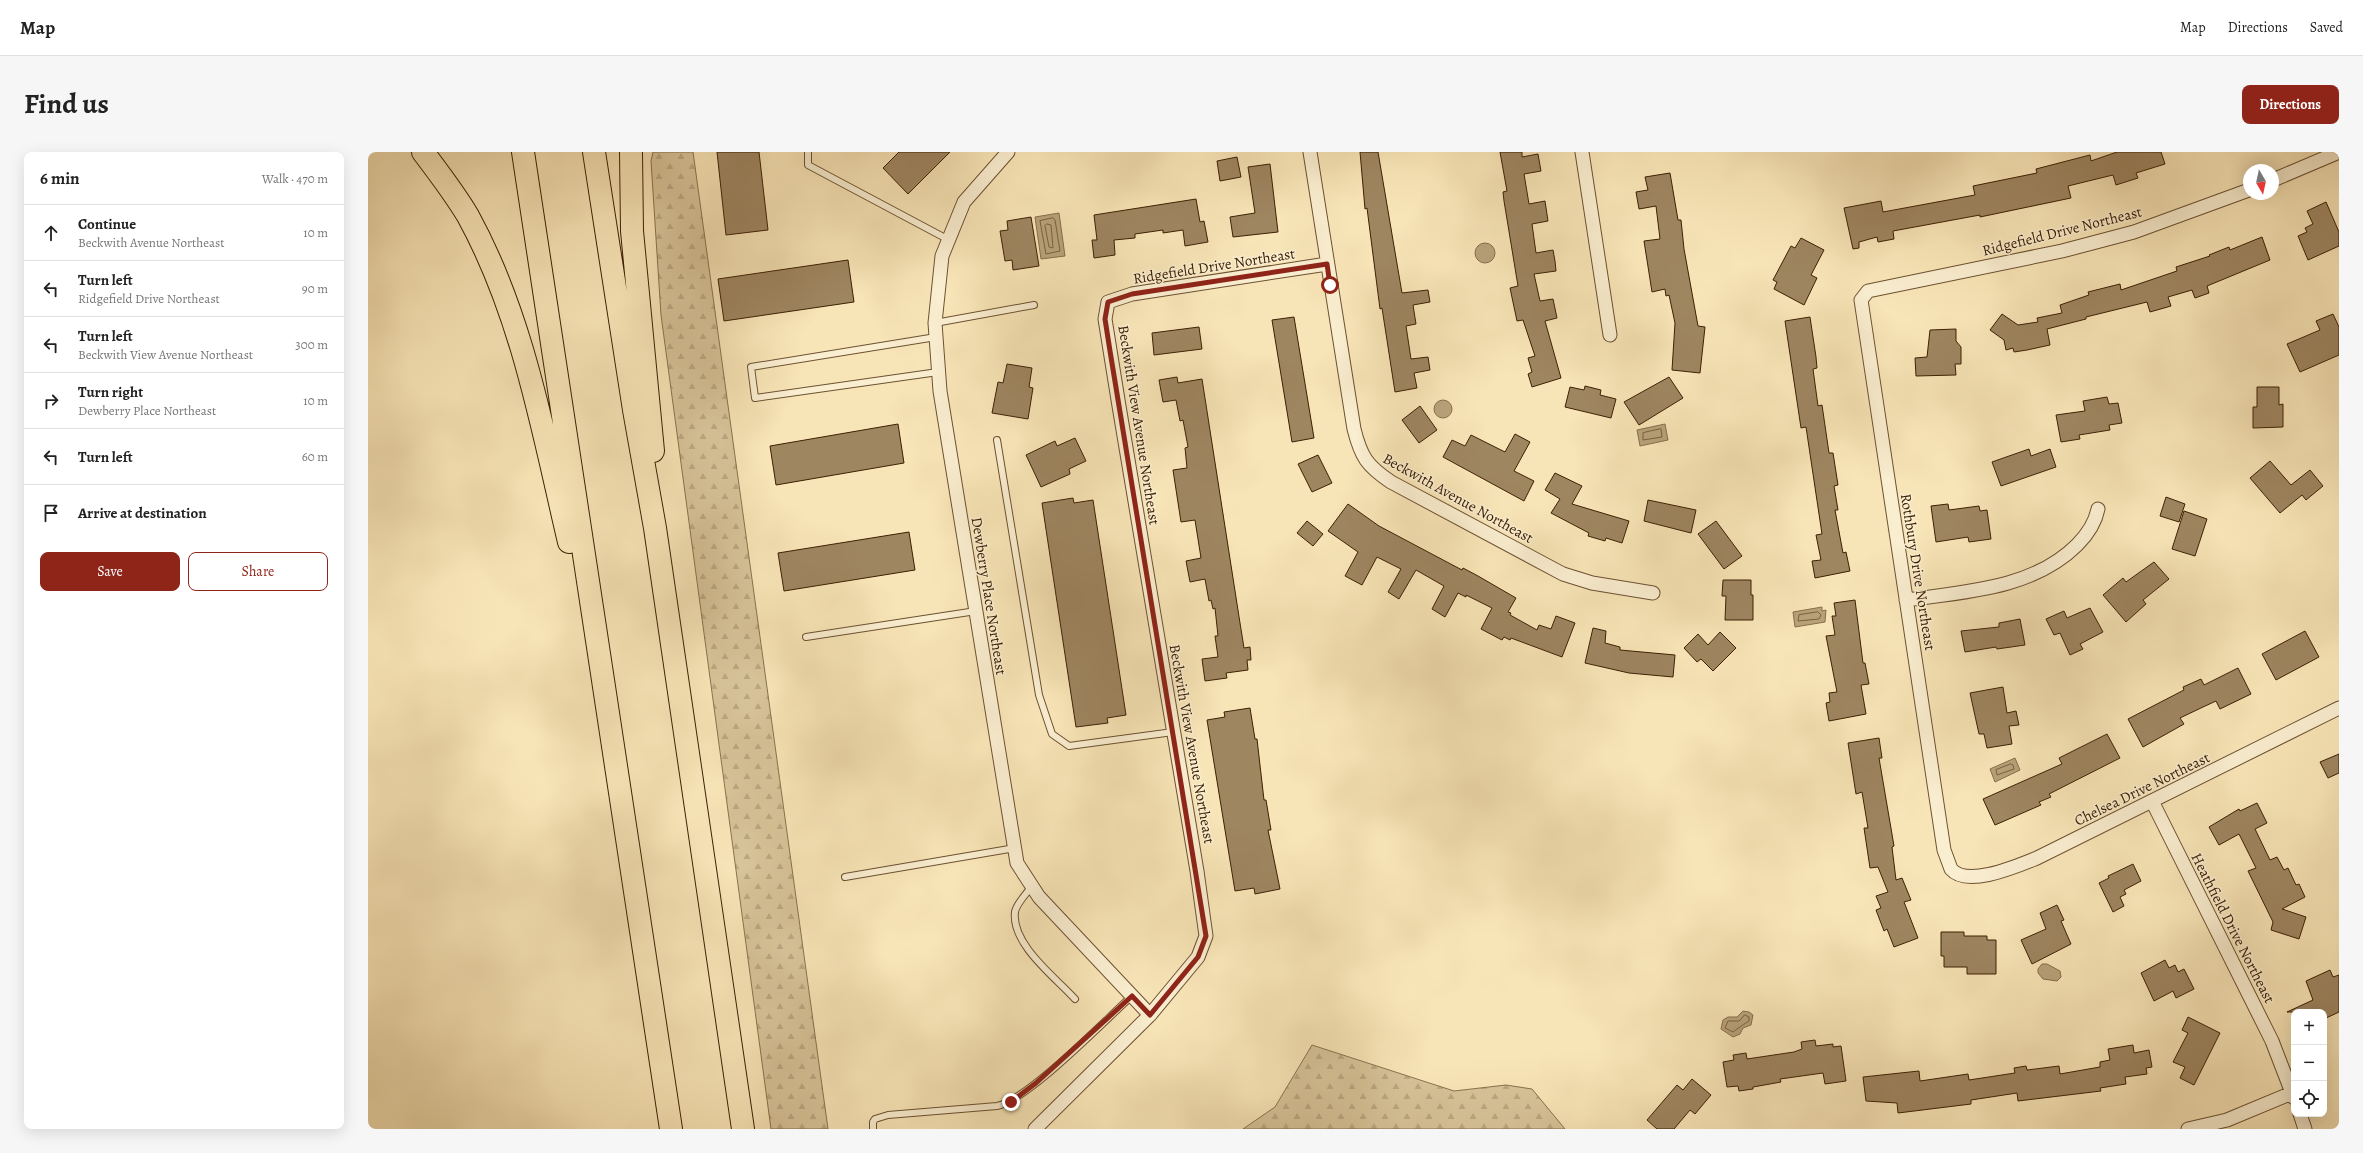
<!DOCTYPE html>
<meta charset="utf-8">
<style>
body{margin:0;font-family:Alegreya,serif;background:#f6f6f6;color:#222}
.controls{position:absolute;right:12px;bottom:12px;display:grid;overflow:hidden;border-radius:8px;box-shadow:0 4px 16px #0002}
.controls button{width:36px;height:36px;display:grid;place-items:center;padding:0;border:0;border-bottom:1px solid #e0e0e0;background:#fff;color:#222;font:20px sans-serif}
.compass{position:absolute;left:1875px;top:12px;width:36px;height:36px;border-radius:50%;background:#fff;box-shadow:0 4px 16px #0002;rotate:171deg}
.stop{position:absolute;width:12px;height:12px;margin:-9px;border:3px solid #8f2418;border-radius:50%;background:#fff}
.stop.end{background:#8f2418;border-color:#fff;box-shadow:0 1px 4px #0008}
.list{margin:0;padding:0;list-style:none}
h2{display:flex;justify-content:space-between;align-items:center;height:52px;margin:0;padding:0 16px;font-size:17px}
h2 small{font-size:13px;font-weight:400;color:#767676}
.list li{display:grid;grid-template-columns:26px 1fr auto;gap:12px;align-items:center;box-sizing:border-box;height:56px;padding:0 16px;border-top:1px solid #e0e0e0}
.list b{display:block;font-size:15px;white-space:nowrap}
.list p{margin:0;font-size:13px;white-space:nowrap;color:#767676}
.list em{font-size:13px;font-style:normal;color:#767676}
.actions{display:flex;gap:8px;padding:12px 16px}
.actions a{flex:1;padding:9px 0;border:1px solid #8f2418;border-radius:8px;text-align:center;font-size:14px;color:#8f2418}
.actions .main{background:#8f2418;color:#fff}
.icon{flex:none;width:22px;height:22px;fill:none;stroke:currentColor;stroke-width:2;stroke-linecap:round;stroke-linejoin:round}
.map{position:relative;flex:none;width:1971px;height:977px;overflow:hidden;border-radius:8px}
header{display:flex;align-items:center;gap:24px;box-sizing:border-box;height:56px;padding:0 20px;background:#fff;border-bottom:1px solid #e0e0e0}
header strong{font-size:19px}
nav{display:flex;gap:22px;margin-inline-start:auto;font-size:14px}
.intro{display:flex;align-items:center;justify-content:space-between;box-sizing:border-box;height:96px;padding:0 24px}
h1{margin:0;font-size:28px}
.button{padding:10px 18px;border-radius:8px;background:#8f2418;color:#fff;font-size:14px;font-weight:700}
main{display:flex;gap:24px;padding:0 24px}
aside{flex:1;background:#fff;border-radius:8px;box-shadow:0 4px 16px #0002}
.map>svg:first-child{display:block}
.forest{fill:url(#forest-firs);stroke:#8a724e}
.water{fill:#b8a27a;stroke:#876e4b}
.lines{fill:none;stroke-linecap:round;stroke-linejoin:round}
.shore{stroke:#7a613f;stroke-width:1}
.building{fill:#9e8661;stroke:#3d2004}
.service-casing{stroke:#6c5131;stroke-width:8}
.minor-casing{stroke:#6c5131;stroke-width:15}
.motorway-casing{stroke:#3d2004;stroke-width:24}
.service{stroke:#faeed0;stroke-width:6}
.minor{stroke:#faeed0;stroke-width:13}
.motorway{stroke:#f8e5b7;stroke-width:22}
.route{stroke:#8f2418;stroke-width:5}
.labels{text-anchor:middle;stroke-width:3;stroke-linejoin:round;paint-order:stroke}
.street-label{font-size:15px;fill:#3d2004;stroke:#faeed0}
</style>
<header>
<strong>Map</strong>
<nav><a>Map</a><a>Directions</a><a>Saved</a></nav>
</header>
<div class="intro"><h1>Find us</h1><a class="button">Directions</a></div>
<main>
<aside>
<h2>6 min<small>Walk · 470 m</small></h2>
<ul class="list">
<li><svg class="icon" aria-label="ahead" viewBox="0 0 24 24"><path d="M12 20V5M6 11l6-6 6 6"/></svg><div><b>Continue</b><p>Beckwith Avenue Northeast</p></div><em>10 m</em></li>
<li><svg class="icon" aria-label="left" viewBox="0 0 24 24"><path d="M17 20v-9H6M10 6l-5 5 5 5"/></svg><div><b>Turn left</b><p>Ridgefield Drive Northeast</p></div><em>90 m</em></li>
<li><svg class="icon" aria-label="left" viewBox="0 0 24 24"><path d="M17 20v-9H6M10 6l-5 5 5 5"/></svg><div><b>Turn left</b><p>Beckwith View Avenue Northeast</p></div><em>300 m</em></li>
<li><svg class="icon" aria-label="right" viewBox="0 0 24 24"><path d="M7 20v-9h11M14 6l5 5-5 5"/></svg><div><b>Turn right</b><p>Dewberry Place Northeast</p></div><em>10 m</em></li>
<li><svg class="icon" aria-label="left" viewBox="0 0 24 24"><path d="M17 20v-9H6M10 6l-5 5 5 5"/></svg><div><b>Turn left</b></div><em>60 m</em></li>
<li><svg class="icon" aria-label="arrive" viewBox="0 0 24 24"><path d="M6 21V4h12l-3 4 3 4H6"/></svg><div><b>Arrive at destination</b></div></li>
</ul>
<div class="actions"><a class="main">Save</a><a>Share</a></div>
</aside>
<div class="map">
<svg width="1971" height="977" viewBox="0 0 1971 977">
<defs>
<pattern id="forest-firs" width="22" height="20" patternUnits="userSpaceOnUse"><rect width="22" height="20" fill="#d8c499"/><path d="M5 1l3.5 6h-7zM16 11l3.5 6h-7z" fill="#baa882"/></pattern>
</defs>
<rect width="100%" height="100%" fill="#f8e5b7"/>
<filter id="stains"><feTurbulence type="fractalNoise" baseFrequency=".005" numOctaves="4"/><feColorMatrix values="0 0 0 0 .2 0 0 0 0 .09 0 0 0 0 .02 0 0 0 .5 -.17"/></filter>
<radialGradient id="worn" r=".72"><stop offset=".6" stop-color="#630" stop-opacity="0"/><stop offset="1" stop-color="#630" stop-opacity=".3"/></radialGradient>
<!-- forest -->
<path class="forest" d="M285,0H325L460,977H403L293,163L283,9Z
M944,893L1086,939L1138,933L1164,937L1197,977H875L907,955Z"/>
<!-- water -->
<path class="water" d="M691,61L697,104L673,107L667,65Z
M1107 101a10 10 0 1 1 20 0a10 10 0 1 1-20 0Z
M1066 257a9 9 0 1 1 18 0a9 9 0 1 1-18 0Z
M1297,272L1300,288L1272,294L1269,278Z
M1454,455V459L1458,458L1457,470L1427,475L1425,460Z
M1647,606L1652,618L1627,630L1622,617Z
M1674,812H1679L1692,819L1693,825L1689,829L1675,827L1670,821V817Z
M1375,859L1381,860L1385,863L1383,873L1375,876L1372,882L1365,885L1353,877L1355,868L1360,865H1369Z"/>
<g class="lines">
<!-- shore -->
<path class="shore" d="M685,66L687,68L692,99L678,102L672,69Z
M679,72L683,73L685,96L681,95L677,74Z
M1293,277L1294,285L1275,288V281Z
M1450,460L1453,463L1451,467L1430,469L1431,463Z
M1643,612L1645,613L1646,617L1629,623L1628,618Z
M1377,863L1381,865V869C1379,870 1366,879 1365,880L1357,876L1360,869H1371Z"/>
</g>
<!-- building -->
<path class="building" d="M349,0H391L400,78L358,83Z
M531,0H582L540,42L515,16Z
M992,0H1010L1034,141L1060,138L1062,150L1045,153L1048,172L1038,174L1043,207L1060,205L1062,218L1046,221L1049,236L1027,240L1014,156L1012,157L999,56L997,57Z
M1132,0H1154V5L1170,2L1173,19L1156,22L1161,52L1177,49L1180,69L1164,72L1168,101L1185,98L1187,109L1188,119L1166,122L1172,149L1185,147L1189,166L1177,169L1193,226L1164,235L1160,222L1164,220L1160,206L1167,204L1155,168L1149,169L1142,136L1150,134L1136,49L1135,40L1139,39Z
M1749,0H1793L1797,12L1768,21L1770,26L1748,33L1745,23L1700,34L1703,46L1612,65V63L1525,79L1526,87L1510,90L1509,85L1491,90V96L1485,97L1476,56L1513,49L1515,60L1607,43L1605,34L1669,21L1668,17L1722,3L1723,9Z
M869,5L873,25L852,29L849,9Z
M902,12L910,80L865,85L862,65L887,61L880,15Z
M1302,21L1310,68H1313L1316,97L1330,174L1337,175L1332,221L1304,218L1307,171L1301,143L1298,144L1297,137L1284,140L1276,89L1292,87L1288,54L1271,57L1268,40L1280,38L1277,25Z
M828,47L832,70L836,69L840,90L817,94L815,78L795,81V78L767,82V86L746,88L747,103L726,106L724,88H729L726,63Z
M1958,50L1971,80V94L1940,108L1930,84L1939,80L1937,76L1945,72L1939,59Z
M663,65L671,114L645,118L644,108L637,109L632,79L640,78L639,69Z
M1894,85L1902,108L1839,134L1841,141L1827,146L1824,138L1800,145L1803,154L1782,160L1779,150L1718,165V167L1679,177L1682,193L1659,198L1646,200L1645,196L1638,198L1636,188L1622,178L1634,162L1650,173L1670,170L1669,166L1694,161L1692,153L1721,143L1720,140L1752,132L1753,138L1809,119L1808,115L1842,104L1841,103L1861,95L1862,98Z
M1433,86L1456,98L1443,123L1449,126L1436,153L1406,137L1409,130L1405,128L1423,94L1427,96Z
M480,108L486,150L356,169L350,127Z
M1965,162L1971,175V203L1932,220L1919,192L1952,178L1948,169Z
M926,165L946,286L924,290L904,168Z
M1442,165L1448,205L1449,216L1445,217L1450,254L1454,253L1461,301H1465L1470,333L1466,334L1470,358H1467L1475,401L1478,400L1482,419L1447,426L1444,409L1453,408L1448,383L1454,382L1438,275L1433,276L1417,169Z
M831,175L834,197L786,203L784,181Z
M1588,177V189L1593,195V212H1587L1588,223L1548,224L1547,206L1559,205L1562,178Z
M639,212L664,216L661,235L665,236L660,267L624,261L630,230L635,231Z
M809,225L810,231L834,227L872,471L876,496L882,495L883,508H879L880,518L858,521L859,526L837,529L834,507L850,505L847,484H850L847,456L845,457L843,448L841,449L837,427L822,430L818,409L833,406L827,368L813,370L805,318L819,316L817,296L820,295L815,268L812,269L808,248L795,250L791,228Z
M1301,225L1315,246L1271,273L1256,250Z
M1217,234L1233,238L1232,243L1248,247L1243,266L1197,255L1202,235L1216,238Z
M1889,235H1911V253L1915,252V275L1885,276V255H1889Z
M1739,245L1741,252L1750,251L1754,271L1741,273L1742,278L1711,283L1712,287L1693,290L1688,263L1717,259L1715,249Z
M1052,254L1069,278L1051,291L1034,268Z
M530,272L536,311L408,333L402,294Z
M1147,282L1162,290L1146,319L1166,329L1156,349L1075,305L1084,288L1097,294L1103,283L1137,300Z
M707,286L718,309L701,317L702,322L673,335L658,303L687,289L689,294Z
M1661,297L1663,304L1682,297L1688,315L1633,334L1624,310Z
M950,303L964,331L944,340L930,312Z
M1902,309L1923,333L1942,318L1955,334L1938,348L1934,343L1912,361L1882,326Z
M1187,321L1214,334L1204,352L1261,369L1254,391L1238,386L1237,389L1220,384L1221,381L1183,361L1192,347L1177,338Z
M1798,345L1817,352L1811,370L1792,364Z
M705,346L706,351L725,348L758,563L739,566L740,571L708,575L674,351Z
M1280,348L1328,358L1323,381L1276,369Z
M980,352L1011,374L1094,418L1095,416L1110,424L1148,446L1140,460L1143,461L1142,463L1169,478L1171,473L1183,477L1188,464L1207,471L1194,505L1143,486L1142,488L1136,485L1134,488L1113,477L1124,456L1098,443V445L1090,441L1077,465L1064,457L1076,434L1048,418L1031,447L1020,440L1033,417L1009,405L994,433L977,424L990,400L960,379Z
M1580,352L1581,358L1611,354L1612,359L1619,358L1623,387L1601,390L1600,385L1568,390L1563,354Z
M1816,359L1839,367L1827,404L1804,397Z
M939,369L955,382L945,394L929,381Z
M1348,369L1374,404L1356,417L1330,382Z
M541,380L547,418L416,439L410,401Z
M1786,410L1801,427L1775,448L1778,452L1758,470L1735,443L1755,426L1758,430Z
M1355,428H1383V443H1385V468H1357L1358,444H1354Z
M1487,448L1495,511H1497L1501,532L1493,533L1498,562L1461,569L1458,551L1462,550L1461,541L1469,540L1458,484L1467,483L1464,464H1468L1466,451Z
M1722,456L1735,480L1712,492L1715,497L1702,503L1692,481L1686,483L1678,467L1696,459L1699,466Z
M1652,467L1657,493L1629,497L1628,495L1597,500L1593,479L1631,475V471Z
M1225,476L1238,479L1237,491L1252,495V498L1307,503L1305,525L1261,521L1217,511Z
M1937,479L1951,505L1908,528L1894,502Z
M1352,480L1368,496L1345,519L1333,507L1329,510L1316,496L1330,482L1340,493Z
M1870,516L1883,542L1852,557L1848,549L1835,555L1812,566L1816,572L1775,595L1760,567L1816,538L1815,535L1833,527L1836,533Z
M1635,535L1639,561L1648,559L1651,573L1641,574L1644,592L1619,596L1616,582H1611L1602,541Z
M882,556L887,587H889L896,648H898L903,678H900L912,737L887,742L886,736L867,739L839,568L857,565L856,560Z
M1739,582L1752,606L1681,642L1683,645L1671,650L1673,653L1627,673L1615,647L1694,612L1691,606Z
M1511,586L1514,606H1511L1526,694L1524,695L1528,728L1534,726L1543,748L1536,750L1550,786L1526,795L1519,777L1516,779L1508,758L1513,756L1508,744L1520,740L1510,715L1502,716L1496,676H1500L1494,640L1488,642L1480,591Z
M1971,602V621L1960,626L1952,610Z
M1889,651L1899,671L1887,677L1902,708L1909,705L1916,718L1920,716L1928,733L1931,732L1937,745L1914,757L1938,765L1931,787L1903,778L1905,770L1880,719L1888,716L1871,682L1851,693L1841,675L1871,657L1872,659Z
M1765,712L1773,729L1756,738L1758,742L1752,745L1756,754L1745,760L1731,731L1741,726L1740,724Z
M1689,753L1696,768L1693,769L1703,792L1664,812L1653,788L1678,777L1672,761Z
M1573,780H1596V784H1619V788H1628V822H1599V815H1576V804H1573Z
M1797,808L1801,816L1807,813L1810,820L1816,817L1826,837L1808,846L1805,839L1786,849L1773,821Z
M1962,818L1965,825L1971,823V860L1956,867V860H1919L1945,848L1938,829Z
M1820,865L1852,881L1826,933L1812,926L1817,915L1805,910L1820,881L1814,878Z
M1447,888L1448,894L1465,892V895L1473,894L1478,929L1457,932L1455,921L1412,927L1413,930L1385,935V937L1371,939L1370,934L1359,935L1355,910L1366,908L1365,903L1378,901L1379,907L1426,900L1434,897L1433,890Z
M1765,893L1766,901L1781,898L1784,915L1778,916L1779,922L1757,925L1758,932L1732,936L1733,939L1650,949L1649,941L1603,948V952L1530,961L1529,951L1498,949L1495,925L1551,919L1552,929L1600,922L1601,928L1647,921L1646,916L1658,914L1659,918L1691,914L1692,922L1732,915V910L1742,908L1740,897Z
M1324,927L1343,943L1327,962L1322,958L1306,977H1289L1279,968L1309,933L1315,938Z"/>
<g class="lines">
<defs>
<path id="service" d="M440,0V13L581,88
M567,171L666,153
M568,185L383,215L387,246L570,220
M629,288L671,543L684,582L701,594L805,580
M438,485L608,459
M477,725L647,696
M664,734C659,741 648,752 647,760C643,792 687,825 707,847
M505,977V970L507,967L520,963L629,954C661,947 736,869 764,844"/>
<path id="minor" d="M640,0L596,50L574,104L567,171L572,239L649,711L671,745L782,863
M942,0L986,277C993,305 999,314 1023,330L1195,422L1224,431L1285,441
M1214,0L1242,183
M1905,28L1971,0
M1881,38L1766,80L1694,99L1500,139L1493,148L1576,698L1583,717C1599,736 1649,714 1669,706L1971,556
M1538,448C1596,440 1665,437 1709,393C1719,383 1727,372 1730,357
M1784,649L1904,889L1926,946
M1932,962L1937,977
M667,977L782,863L830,805L838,784L829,719L751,254L737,167L740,150L764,142L959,112
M1820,977L1859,968L1924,941"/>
<path id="motorway" d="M55,0C71,21 87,42 100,64C155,164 175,280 201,390
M155,0L303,977
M226,0L266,258L287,376L375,977
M263,0L264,79L285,299"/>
</defs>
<!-- service casing -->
<use href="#service" class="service-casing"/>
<!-- minor casing -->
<use href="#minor" class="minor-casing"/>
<!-- motorway casing -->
<use href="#motorway" class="motorway-casing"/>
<!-- service -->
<use href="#service" class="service"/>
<!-- minor -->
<use href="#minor" class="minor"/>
<!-- motorway -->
<use href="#motorway" class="motorway"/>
</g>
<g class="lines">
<!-- route -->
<path class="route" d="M643,950L668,931L764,844L782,863L830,805L838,784L742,199L737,167L740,150L764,142L959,112L962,133"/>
</g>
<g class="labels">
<!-- street labels -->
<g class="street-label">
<text transform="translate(1694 79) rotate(-14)" y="5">Ridgefield Drive Northeast</text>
<text transform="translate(846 114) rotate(-9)" y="5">Ridgefield Drive Northeast</text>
<text transform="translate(771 273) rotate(81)" y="5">Beckwith View Avenue Northeast</text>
<text transform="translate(1090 346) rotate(29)" y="5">Beckwith Avenue Northeast</text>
<text transform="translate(1550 420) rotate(81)" y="5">Rothbury Drive Northeast</text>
<text transform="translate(621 444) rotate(81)" y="5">Dewberry Place Northeast</text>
<text transform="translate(824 592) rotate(80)" y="5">Beckwith View Avenue Northeast</text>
<text transform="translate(1774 637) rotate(-26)" y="5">Chelsea Drive Northeast</text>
<text transform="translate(1865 776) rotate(63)" y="5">Heathfield Drive Northeast</text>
</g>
</g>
<rect width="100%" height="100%" filter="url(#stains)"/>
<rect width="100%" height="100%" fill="url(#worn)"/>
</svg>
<div class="controls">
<button>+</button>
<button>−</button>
<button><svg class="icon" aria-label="locate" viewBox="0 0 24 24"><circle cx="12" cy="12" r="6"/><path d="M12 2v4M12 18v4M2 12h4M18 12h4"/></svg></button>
</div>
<svg class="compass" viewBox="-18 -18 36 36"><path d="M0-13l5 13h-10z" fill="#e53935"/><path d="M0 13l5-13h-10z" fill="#767676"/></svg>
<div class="stop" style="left:962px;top:133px"></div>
<div class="stop end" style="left:643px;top:950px"></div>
</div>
</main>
